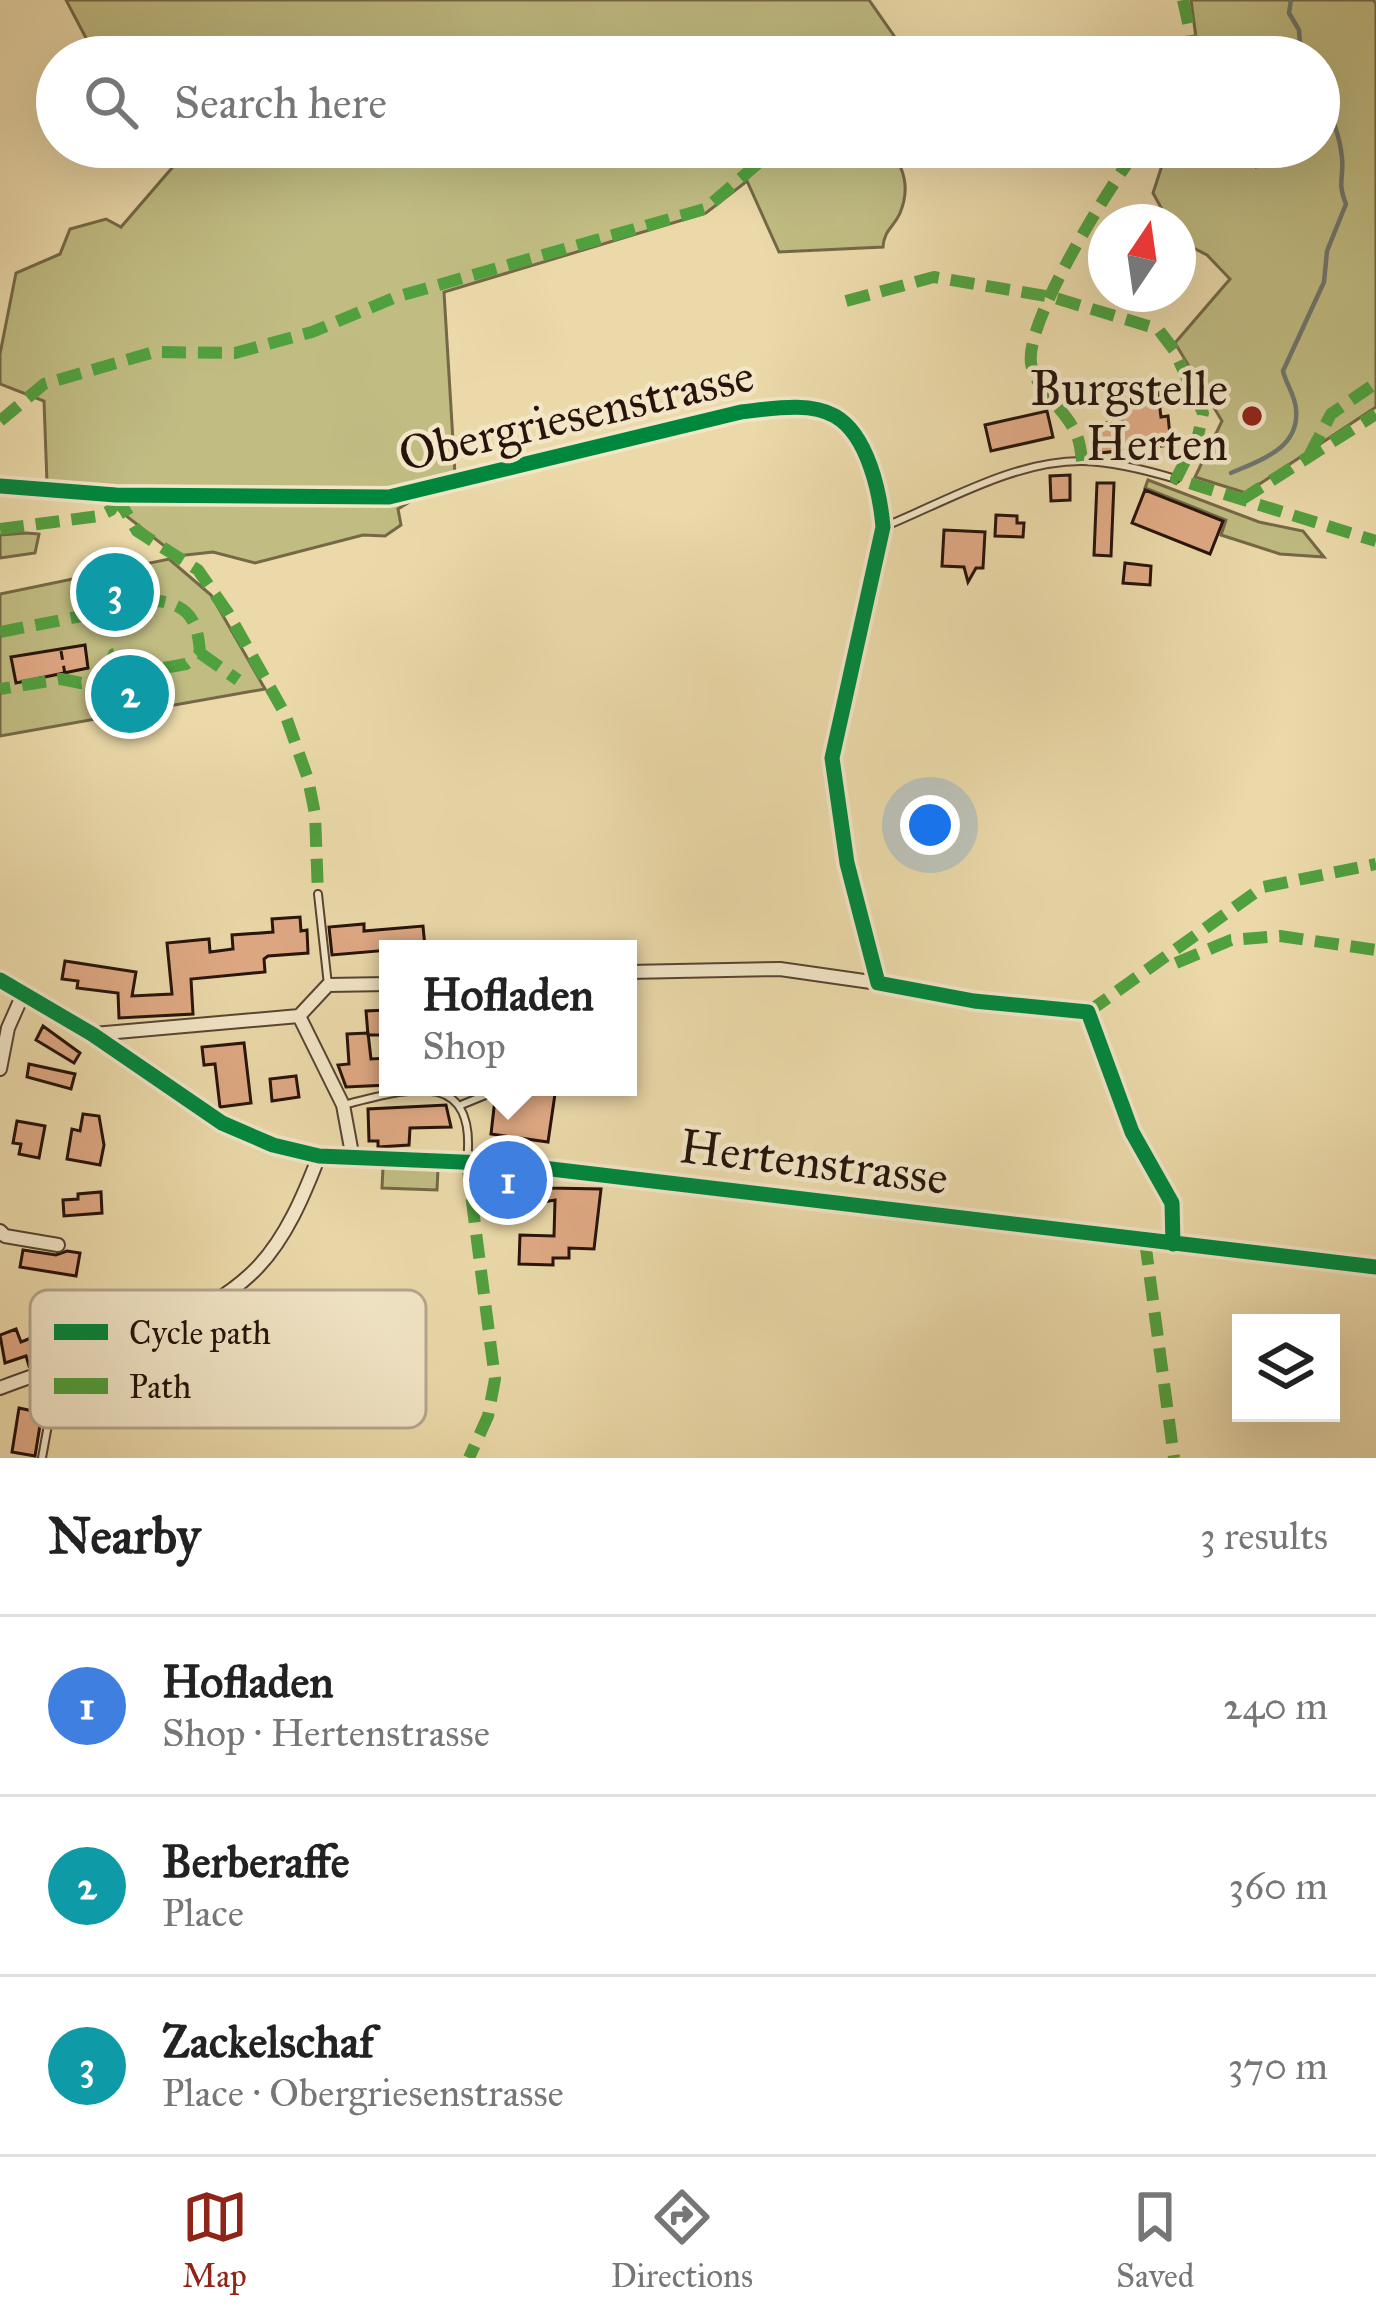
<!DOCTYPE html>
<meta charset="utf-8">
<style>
body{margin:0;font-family:"IM FELL Great Primer",serif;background:#f2f2f2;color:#222}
.controls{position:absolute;right:36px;bottom:36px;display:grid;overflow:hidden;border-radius:0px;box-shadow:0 12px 48px #0002}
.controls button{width:108px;height:108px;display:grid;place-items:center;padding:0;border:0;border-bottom:3px solid #e0e0e0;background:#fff;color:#222;font:60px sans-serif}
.compass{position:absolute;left:1088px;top:204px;width:108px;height:108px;border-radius:50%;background:#fff;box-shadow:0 12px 48px #0002;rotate:13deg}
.you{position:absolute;left:930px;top:825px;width:42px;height:42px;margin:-30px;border:9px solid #fff;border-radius:50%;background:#1a73e8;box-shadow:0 0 0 18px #1a73e833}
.badge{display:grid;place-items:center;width:78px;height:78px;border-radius:50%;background:#8f2418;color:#fff;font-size:39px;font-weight:700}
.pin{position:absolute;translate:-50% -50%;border:6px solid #fff;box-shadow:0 3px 12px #0006}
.popup{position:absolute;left:379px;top:940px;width:258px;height:156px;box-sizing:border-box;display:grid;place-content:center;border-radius:0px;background:#fff;filter:drop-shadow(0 3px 9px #0005);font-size:39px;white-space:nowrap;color:#767676}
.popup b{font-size:45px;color:#222}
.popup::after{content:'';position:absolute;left:50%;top:100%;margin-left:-24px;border:24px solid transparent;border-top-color:#fff}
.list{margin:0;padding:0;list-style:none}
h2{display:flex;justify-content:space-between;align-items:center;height:156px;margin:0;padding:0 48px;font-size:51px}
h2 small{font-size:39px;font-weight:400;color:#767676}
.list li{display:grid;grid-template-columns:78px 1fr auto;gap:36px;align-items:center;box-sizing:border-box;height:180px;padding:0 48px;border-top:3px solid #e0e0e0}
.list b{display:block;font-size:45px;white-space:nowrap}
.list p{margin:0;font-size:39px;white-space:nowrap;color:#767676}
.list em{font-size:39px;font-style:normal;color:#767676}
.icon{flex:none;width:66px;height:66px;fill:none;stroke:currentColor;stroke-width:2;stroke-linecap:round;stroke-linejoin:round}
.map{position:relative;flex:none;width:1376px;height:1458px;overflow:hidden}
.search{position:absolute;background:#fff;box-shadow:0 12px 48px #0002;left:36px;right:36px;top:36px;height:132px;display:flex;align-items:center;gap:30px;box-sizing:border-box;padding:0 42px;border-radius:66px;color:#767676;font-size:45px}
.sheet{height:696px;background:#fff}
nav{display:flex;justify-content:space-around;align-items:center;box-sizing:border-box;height:168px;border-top:3px solid #e0e0e0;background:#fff;font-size:33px;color:#767676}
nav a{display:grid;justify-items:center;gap:6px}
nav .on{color:#8f2418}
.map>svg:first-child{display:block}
.green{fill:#c0bc82;stroke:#746846;stroke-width:3}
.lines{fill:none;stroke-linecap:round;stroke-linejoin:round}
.stream{stroke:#6d766f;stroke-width:4.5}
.building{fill:#dfa984;stroke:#27130b;stroke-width:3}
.lane-casing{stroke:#584432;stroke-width:10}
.street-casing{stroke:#584432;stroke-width:16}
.path{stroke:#27130b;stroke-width:3;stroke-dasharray:9 6;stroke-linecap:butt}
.lane{stroke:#f2e6c7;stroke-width:6}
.street{stroke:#f2e6c7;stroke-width:12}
.quiet{stroke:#51a03e;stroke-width:12;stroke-dasharray:24 12;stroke-linecap:butt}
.cycleway-casing{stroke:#f2e6c7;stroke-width:22}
.cycleway{stroke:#00873e;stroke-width:15}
.poi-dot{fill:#8f2418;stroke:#f2e6c7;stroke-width:4.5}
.labels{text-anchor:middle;stroke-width:9;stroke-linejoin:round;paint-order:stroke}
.poi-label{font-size:48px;fill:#27130b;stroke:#f2e6c7;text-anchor:end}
.street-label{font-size:48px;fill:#27130b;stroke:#f2e6c7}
.key{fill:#f2e6c7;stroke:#b5a78f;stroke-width:3}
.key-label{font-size:33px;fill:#27130b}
</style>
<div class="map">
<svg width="1376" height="1458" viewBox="0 0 1376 1458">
<rect width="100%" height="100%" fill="#ebd9a9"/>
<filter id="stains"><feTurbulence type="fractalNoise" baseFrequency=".00167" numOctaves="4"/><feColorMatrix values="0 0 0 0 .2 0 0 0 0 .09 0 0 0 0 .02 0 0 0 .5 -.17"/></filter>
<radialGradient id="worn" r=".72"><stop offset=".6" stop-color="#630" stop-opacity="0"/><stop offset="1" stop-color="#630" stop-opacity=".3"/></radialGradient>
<!-- green -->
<path class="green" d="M66,0H869L899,43L898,57H96Z
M1191,0H1373L1376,3V407L1246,493L1195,477L1222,421L1175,343L1230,279L1207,255L1182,242L1178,222H1169L1153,193L1168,147H1240L1256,167L1284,147H1319V57H1213L1197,45Z
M190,147H891C903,169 911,187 900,213C894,227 884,230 883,247L779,252L747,181L706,213L444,292L455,474L398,509L401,525L385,536L363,535L255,563L213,552L177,556L91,488L47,483L44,401L0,384V354L16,273L60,254L70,229L106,219L121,227Z
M1148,480L1259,522L1303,531L1324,557L1280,554L1221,535L1226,520L1145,488Z
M26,533L39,534L35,553L0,558V535Z
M169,559L211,595L265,689L0,736V594Z
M383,1167L438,1169L437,1190L382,1188Z"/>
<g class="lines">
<!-- stream -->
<path class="stream" d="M1291,0L1289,13L1299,30L1301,57
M1231,473C1260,460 1300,449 1296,409C1295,395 1286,384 1283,371L1324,282L1327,251L1346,204C1337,182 1344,178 1342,158C1340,137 1331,110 1319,94"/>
</g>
<!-- building -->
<path class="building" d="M1158,393L1161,417L1168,416L1171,445L1100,453L1097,424L1122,421L1120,397Z
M1047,411L1053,437L991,451L985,425Z
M1070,475V500L1051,501L1050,476Z
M1097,483H1114L1111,556L1094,555Z
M1145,490L1223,521L1210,554L1132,523Z
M996,515L1017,516V523H1024L1023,537L995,536Z
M944,530L985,532L983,568H976L968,582L964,567L942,566Z
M1125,563L1151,566L1150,585L1123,583Z
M85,645L88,668L16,683L11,657Z
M300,917L301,931L307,930L308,953L268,956L264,959L265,972L191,979L193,1014L119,1018L118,993L77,988L78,981L62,979L65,961L136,972L132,996L172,994L167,943L209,939L210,952L233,949L232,935L273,932L272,919Z
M364,924V931L423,926L425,947L332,955L329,927Z
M388,1010V1035H368L366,1011Z
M43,1026L80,1053L74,1063L36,1040Z
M368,1033L371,1059L388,1058V1085L346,1087L338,1065L349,1064L347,1034Z
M244,1043L251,1103L220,1107L215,1064L204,1065L202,1047Z
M29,1064L75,1074L71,1089L27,1077Z
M296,1076L299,1097L272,1101L270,1079Z
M518,1087H556L548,1142L491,1134L495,1099H516Z
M446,1105L451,1127L410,1128L409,1145L378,1147V1141H369L368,1109Z
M83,1114L99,1116L104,1145L100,1165L67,1159L72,1129L80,1131Z
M17,1121L45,1126L39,1158L19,1154L21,1144L13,1143Z
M530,1177L549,1179L550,1188L601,1189L594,1249L569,1248V1258H553V1265L519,1264L520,1235L554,1236L555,1200L491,1211L487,1184Z
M101,1192L102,1213L64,1216L63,1200L78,1199V1194Z
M23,1250L56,1255L67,1251L80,1253L76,1276L20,1267Z
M64,1314L68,1327L81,1322L90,1345L77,1350L73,1341L39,1353L43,1361L29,1366L26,1356L5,1363L0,1335L16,1329L21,1342L46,1332L43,1322Z
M19,1408L42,1413L35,1456L12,1452Z"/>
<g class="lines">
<defs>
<path id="lane" d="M886,526C947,501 1016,460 1083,461C1115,462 1146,470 1176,479
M318,894L328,985
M343,1105C407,1089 478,1065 467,1162
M461,1105L505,1087
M42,1458L55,1386L65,1365"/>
<path id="street" d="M0,486L116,495L389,497L741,412C770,409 809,401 835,416C868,435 880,493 883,527L832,758L847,863L878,983L974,1001L1088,1012L1132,1132L1172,1203L1173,1244
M628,972L780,969L878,983
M0,980L92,1034L222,1123L273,1145L319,1156L509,1164L1376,1267
M299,1016L343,1105L353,1159
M94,1034L299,1016L328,985L388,984
M0,1069L8,1028L24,992
M0,1231L5,1236L58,1245
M0,1388C79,1357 197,1330 257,1268C286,1238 304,1195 319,1156"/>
</defs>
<!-- lane casing -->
<use href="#lane" class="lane-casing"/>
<!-- street casing -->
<use href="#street" class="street-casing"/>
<!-- path -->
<path class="path" d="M61,651L66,680"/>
<!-- lane -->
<use href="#lane" class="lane"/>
<!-- street -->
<use href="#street" class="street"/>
<!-- quiet -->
<path class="quiet" d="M1183,0L1191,36L1189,57
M846,301L934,277L1052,297L1158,329L1174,350L1203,413L1198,436L1176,479L1376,541
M0,421L44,384L154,352L235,353L312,332L396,297L705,209L777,147
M1309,456L1331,414L1376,383
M1082,461C1081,453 1080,441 1076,434C1066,409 1035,390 1031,363C1025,320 1111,184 1139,147
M116,495L137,531L198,570L228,613L285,714L308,779L315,814L318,894
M1241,500L1376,414
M0,529L99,516L111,510L116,495
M0,632L159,601C191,606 198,623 200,653L186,664L81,683L61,679L0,689
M200,653L238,680
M112,677L110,664L114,654L121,653
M1176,963L1231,940L1280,936L1376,950
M1088,1012L1263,887L1376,864
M467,1163L495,1379L488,1416L469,1458
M1145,1241L1174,1458"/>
<defs>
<path id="cycleway" d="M0,486L116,495L389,497L741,412C770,409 809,401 835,416C868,435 880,493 883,527L832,758L847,863L878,983L974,1001L1088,1012L1132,1132L1172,1203L1173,1244
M0,980L92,1034L222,1123L273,1145L319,1156L509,1164L1376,1267"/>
</defs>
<!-- cycleway casing -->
<use href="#cycleway" class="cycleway-casing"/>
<!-- cycleway -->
<use href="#cycleway" class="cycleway"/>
</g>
<!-- markers -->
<circle class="poi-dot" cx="1252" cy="416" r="12"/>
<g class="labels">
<!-- poi labels -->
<g class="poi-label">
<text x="1228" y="405">Burgstelle<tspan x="1228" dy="55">Herten</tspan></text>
</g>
<!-- street labels -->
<g class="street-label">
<text transform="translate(576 414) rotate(-13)" y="17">Obergriesenstrasse</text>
<text transform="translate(814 1161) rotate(7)" y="17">Hertenstrasse</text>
</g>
</g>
<!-- legend -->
<rect x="30" y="1290" width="396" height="138" rx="18" class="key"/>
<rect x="54" y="1324" width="54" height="16" fill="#00873e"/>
<rect x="54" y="1378" width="54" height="16" fill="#51a03e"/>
<g class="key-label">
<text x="129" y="1344">Cycle path</text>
<text x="129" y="1398">Path</text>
</g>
<rect width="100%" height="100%" filter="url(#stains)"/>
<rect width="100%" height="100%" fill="url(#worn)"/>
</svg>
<div class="controls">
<button><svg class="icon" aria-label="layers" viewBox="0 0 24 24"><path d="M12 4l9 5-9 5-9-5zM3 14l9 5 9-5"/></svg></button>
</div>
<svg class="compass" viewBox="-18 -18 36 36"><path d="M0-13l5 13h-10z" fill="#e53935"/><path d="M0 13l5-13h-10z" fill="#767676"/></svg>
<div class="you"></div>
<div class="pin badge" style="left:508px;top:1180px;background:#3f7fe0">1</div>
<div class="popup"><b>Hofladen</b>Shop</div>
<div class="pin badge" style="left:130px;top:694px;background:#0f9aa8">2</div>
<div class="pin badge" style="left:115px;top:592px;background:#0f9aa8">3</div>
<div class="search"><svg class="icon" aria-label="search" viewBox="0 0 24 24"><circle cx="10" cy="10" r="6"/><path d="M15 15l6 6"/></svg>Search here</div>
</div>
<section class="sheet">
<h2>Nearby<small>3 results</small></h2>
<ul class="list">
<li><span class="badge" style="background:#3f7fe0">1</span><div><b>Hofladen</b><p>Shop · Hertenstrasse</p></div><em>240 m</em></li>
<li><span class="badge" style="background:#0f9aa8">2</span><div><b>Berberaffe</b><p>Place</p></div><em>360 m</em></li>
<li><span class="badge" style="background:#0f9aa8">3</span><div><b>Zackelschaf</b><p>Place · Obergriesenstrasse</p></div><em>370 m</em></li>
</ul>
</section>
<nav>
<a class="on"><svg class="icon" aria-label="map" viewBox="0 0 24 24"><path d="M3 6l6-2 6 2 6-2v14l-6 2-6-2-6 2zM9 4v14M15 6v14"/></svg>Map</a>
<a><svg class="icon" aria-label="directions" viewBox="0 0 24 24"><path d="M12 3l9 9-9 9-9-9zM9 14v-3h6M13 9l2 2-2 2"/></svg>Directions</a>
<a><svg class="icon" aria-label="saved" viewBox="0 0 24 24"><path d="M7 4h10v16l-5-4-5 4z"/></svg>Saved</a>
</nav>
